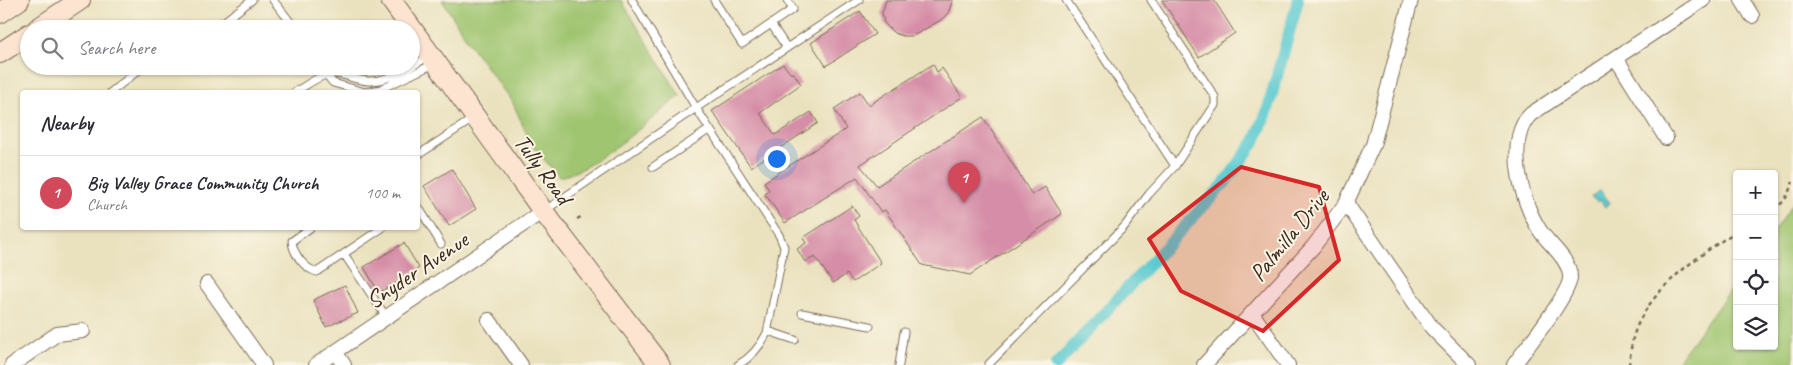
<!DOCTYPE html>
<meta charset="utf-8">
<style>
body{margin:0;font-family:Caveat,sans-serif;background:#f2f2f3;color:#2b2b33}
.controls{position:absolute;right:15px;bottom:15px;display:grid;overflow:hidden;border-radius:5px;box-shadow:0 1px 4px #0004}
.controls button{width:45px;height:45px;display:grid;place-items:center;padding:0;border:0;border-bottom:1px solid #e1e1e2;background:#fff;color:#2b2b33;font:25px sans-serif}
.you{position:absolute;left:776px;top:158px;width:18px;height:18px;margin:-12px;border:4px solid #fff;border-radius:50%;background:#1a73e8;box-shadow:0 0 0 8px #1a73e833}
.badge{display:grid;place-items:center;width:32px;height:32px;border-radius:50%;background:#d1495b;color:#fff;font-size:16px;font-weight:700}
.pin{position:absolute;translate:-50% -41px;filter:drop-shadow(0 1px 2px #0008)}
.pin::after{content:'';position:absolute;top:26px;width:18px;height:15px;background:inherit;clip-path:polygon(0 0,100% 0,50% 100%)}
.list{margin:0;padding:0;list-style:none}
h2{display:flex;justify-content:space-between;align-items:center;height:65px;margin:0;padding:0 20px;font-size:21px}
h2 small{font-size:16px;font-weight:400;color:#7c7c81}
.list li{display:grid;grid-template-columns:32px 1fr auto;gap:15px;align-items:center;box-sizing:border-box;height:75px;padding:0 20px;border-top:1px solid #e1e1e2}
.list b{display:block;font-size:19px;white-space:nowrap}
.list p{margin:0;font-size:16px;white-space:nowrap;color:#7c7c81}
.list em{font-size:16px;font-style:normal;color:#7c7c81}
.icon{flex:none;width:28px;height:28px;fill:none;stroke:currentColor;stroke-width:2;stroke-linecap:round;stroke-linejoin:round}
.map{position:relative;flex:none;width:1793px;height:365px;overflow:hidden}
.search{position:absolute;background:#fff;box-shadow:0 1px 4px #0004;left:20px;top:20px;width:400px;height:55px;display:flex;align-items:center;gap:12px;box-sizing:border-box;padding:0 18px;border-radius:28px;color:#7c7c81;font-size:19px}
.panel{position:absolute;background:#fff;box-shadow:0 1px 4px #0004;left:20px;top:90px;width:400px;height:140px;border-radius:5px}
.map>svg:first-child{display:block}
.green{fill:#9fc570;stroke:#6d7847}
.water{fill:#5ccad1;stroke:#4c7a78}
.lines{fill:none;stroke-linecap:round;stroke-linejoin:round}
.canal{stroke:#5ccad1;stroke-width:12}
.building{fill:#d68da7}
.service-casing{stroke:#786a56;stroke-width:9}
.minor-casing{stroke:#786a56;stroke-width:16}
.secondary-casing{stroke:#786a56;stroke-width:22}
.path{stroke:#786a56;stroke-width:2.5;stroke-dasharray:4 4;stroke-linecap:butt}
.service{stroke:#fff;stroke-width:7}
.minor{stroke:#fff;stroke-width:14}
.secondary{stroke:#fde4d1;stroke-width:20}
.marked{fill:#d62828;fill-opacity:0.2;stroke:#d62828;stroke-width:4;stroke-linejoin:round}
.labels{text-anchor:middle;stroke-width:4;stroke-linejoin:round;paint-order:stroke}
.street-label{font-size:24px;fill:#3b2a1e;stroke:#fcf5e5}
</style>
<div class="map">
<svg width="1793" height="365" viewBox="0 0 1793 365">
<rect width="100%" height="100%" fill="#fcf5e5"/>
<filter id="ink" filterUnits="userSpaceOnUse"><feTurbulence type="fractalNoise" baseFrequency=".02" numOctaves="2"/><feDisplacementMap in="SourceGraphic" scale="10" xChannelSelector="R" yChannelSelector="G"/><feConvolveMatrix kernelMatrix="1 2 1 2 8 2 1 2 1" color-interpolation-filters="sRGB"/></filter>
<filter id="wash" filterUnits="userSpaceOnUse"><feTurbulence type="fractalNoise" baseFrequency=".0096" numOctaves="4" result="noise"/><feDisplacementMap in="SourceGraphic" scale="20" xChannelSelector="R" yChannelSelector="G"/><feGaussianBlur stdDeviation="1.12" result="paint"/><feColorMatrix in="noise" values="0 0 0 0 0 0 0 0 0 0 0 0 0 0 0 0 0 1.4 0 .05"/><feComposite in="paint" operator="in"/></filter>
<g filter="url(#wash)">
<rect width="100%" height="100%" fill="#eae2bf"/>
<!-- green -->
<path class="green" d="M442,0H621L680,96C650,119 594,171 559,177L531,144L513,103L475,52Z
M1793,204V365H1675L1737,281V346H1774V230Z"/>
<!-- water -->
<path class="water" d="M1600,190L1610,203L1605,207L1600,200L1598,202L1591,197Z"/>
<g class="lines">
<!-- canal -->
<path class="canal" d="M1056,365L1224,184L1255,141L1267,112L1298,0"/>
</g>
<g id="blocks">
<!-- building -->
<path class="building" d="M886,0H953L948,13L941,20L913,36H903L894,33L884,23L882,13Z
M1162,0H1214L1235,33L1199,57Z
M860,11L875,34L826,66L811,43Z
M783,64L791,74L793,72L801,84L760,113L775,135L811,112L818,123L751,167L712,111Z
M933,64L937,72L942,68L962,97L860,165L877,186L983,117L1032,195L1045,187L1062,214L970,275L922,265L885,210L881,212L857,177L785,223L765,194L769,190L764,182L846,129L834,109L860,92L869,105Z
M452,169L476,209L449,226L424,186Z
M852,206L859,216L854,220L881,263L853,282L847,274L833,283L815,257L805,262L797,249L806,243L803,238Z
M404,243L419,268L379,293L364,267Z
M345,285L358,313L326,327L313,300Z"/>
</g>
</g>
<g filter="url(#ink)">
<use href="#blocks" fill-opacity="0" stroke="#786a56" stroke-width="1"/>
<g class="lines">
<defs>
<path id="service" d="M273,0L296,29
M632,0L696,108L859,0
M714,0L742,44L771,24
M1066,0L1175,166
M214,29L252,0
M787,48L771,24L793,9L787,0
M319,66L333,83L365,92L381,89L436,63
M111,92L144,66
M295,92C304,87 315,78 326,75C340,71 353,80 368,81C388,82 413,66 429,56
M418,155L474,118
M653,167L710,129
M418,206L441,244
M544,211L696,108L779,235L784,247L767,333C760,347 752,357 738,365
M310,228L292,241C293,254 305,269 317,272L382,228
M344,254L387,318
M802,313L870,326
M768,331L795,340
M899,365L904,332
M988,365L1124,227L1149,194L1175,166L1215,105V97L1151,0"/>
<path id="minor" d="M1742,0L1752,16
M1616,58L1666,138
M1346,203L1432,328L1469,365
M207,284L264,365
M1252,313L1288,365
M489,320L521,365
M335,352L344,365
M12,365L57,334L83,331
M316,365L543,211
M1204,365L1313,247L1346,203L1373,145L1411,0
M1514,365C1525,349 1572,292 1570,276C1569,258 1547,243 1539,229C1521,201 1505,139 1531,114L1703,0"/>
<path id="secondary" d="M391,0L543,211L660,365
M0,13L19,0
M37,29L80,0
M0,53L29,34"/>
</defs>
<!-- service casing -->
<use href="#service" class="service-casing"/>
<!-- minor casing -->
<use href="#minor" class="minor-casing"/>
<!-- secondary casing -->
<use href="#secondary" class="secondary-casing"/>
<!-- path -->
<path class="path" d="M1774,210L1785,200L1793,182
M577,219L583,216
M1629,365C1630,356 1631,347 1633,338C1645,292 1699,255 1737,231"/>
<!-- service -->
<use href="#service" class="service"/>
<!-- minor -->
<use href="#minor" class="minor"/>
<!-- secondary -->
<use href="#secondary" class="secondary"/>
</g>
</g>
<!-- marked area -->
<path class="marked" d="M1241,167L1319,187L1339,260L1263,331L1181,291L1149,239Z"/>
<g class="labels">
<!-- street labels -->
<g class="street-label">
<text transform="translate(543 169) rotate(54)" y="8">Tully Road</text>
<text transform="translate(1289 235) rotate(-51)" y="8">Palmilla Drive</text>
<text transform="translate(417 270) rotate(-34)" y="8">Snyder Avenue</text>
</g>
</g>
</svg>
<div class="controls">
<button>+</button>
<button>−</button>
<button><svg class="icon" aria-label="locate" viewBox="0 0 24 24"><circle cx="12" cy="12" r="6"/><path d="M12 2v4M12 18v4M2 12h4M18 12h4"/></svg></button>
<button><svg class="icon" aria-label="layers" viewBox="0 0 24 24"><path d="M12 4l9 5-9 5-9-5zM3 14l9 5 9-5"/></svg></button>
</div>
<div class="you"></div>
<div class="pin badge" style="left:964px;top:203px">1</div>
<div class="search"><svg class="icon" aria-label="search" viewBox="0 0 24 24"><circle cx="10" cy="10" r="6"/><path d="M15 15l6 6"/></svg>Search here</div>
<section class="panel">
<h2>Nearby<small></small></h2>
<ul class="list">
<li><span class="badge">1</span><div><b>Big Valley Grace Community Church</b><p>Church</p></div><em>100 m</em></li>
</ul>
</section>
</div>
